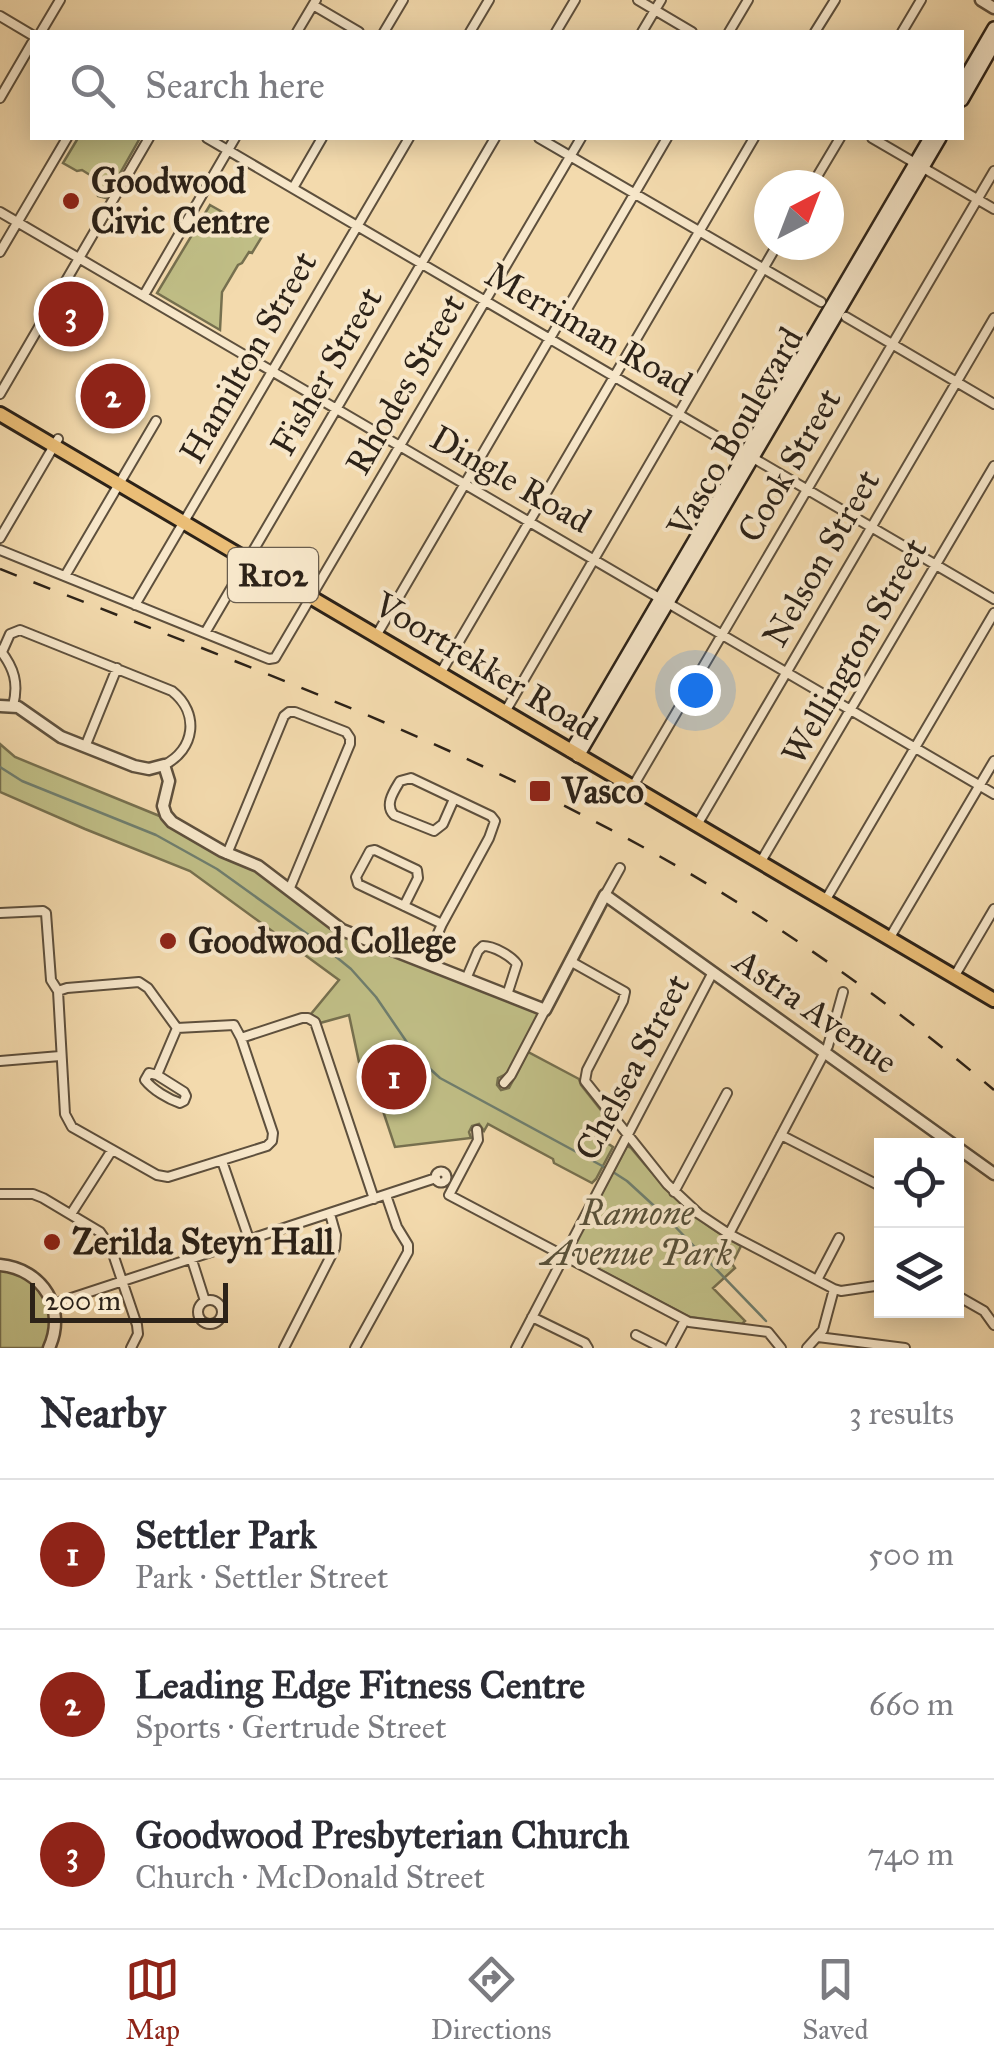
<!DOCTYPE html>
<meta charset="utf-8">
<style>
body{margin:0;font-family:"IM FELL Great Primer",serif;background:#f2f2f3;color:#2b2b33}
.controls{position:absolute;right:30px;bottom:30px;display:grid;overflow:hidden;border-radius:0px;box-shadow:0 5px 25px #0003}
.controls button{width:90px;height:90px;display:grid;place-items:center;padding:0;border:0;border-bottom:2px solid #e1e1e2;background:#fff;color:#2b2b33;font:50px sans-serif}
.compass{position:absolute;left:754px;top:170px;width:90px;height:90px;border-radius:50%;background:#fff;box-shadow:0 5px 25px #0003;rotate:42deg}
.scale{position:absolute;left:30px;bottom:25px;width:198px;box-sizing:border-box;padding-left:10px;border:5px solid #2c2218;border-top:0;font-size:28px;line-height:35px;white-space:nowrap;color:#2c2218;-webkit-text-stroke:8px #f7e7ca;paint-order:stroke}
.you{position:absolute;left:695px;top:690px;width:35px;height:35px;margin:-25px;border:8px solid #fff;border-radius:50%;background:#1a73e8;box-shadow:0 0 0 15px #1a73e833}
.badge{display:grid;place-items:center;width:65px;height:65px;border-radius:50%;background:#8f2418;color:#fff;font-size:32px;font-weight:700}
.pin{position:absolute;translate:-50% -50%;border:5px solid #fff;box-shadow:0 2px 10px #0006}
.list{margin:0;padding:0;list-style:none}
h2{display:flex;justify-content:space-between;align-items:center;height:130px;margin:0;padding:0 40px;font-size:42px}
h2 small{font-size:32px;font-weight:400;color:#7c7c81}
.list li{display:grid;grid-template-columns:65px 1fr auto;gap:30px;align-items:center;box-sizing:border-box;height:150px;padding:0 40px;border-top:2px solid #e1e1e2}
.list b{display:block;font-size:38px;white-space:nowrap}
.list p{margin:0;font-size:32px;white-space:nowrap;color:#7c7c81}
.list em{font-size:32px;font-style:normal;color:#7c7c81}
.icon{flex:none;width:55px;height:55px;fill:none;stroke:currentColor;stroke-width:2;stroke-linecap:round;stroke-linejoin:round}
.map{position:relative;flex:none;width:994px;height:1348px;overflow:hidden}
.search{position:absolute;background:#fff;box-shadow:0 5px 25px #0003;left:30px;right:30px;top:30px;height:110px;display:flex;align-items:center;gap:25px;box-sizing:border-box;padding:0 35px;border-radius:0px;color:#7c7c81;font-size:38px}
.sheet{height:580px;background:#fff}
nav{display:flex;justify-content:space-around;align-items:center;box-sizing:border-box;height:140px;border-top:2px solid #e1e1e2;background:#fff;font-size:28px;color:#7c7c81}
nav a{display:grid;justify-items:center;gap:5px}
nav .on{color:#8f2418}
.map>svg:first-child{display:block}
.green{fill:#c0be86;stroke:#76704f;stroke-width:2.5}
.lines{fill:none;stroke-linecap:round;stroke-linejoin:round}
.stream{stroke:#6f7e6e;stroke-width:2.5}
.minor-casing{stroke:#5e503d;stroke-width:12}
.tertiary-casing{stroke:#5e503d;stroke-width:15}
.secondary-casing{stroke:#2c2218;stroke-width:16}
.primary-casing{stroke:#2c2218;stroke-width:18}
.minor{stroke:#f7e7ca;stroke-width:8}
.tertiary{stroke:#f7e7ca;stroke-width:10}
.secondary{stroke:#f7e7ca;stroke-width:11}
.primary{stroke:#eabd76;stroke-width:12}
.rail{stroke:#2c2218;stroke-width:2.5;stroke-dasharray:18 18;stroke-linecap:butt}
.poi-dot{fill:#8f2418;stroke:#f7e7ca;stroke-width:4}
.labels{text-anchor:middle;stroke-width:8;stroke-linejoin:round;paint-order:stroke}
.shield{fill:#f7e7ca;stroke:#695d4d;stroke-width:2.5}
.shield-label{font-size:32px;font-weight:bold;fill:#2c2218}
.poi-label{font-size:35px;font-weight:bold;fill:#2c2218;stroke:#f7e7ca;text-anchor:start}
.street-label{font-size:35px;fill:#2c2218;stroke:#f7e7ca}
.park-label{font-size:35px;font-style:italic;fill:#585139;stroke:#f7e7ca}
</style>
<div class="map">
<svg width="994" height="1348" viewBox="0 0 994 1348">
<rect width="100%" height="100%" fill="#f3daad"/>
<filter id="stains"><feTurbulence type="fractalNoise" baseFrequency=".002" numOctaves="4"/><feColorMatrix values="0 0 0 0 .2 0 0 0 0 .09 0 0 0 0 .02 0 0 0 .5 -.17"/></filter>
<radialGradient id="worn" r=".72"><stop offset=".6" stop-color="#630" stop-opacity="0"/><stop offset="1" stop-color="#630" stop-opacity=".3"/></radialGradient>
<!-- green -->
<path class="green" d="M78,138H140L106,198L98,196L96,183L92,179L90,175L82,170L77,171L63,163Z
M210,205L263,235L252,253L249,252L242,263L238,265L222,292L220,330L157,293Z
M0,744L15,757L162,817L249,865L327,924L538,1011L539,1015L508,1073L498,1078L497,1085L501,1090L509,1088L528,1052L579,1079L581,1085L615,1128L612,1135L607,1133L604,1141L613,1147L596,1179L592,1183L554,1163L553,1159L488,1124L484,1131L479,1124L472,1126L469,1132L471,1138L395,1147L368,1066L359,1062L349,1015L320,1023L311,1014L339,980L190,871L85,829L0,792Z
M627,1146L631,1148C665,1189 693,1221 741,1246L732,1264L735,1268L713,1288L745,1321L742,1324L690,1317L572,1255V1249Z
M0,1269C42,1274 61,1310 45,1348H0Z"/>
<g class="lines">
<!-- stream -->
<path class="stream" d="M0,767L22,781L156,835L217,869L313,938L351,969L376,997L417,1057L440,1078L606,1168
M613,1172L627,1181L663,1214L766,1321"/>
<defs>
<path id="minor" d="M638,0L692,32
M313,5L359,32
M0,16L32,35
M41,32L60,0
M297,32L316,0
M384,32L403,0
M470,32L489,0
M556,32L575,0
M642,32L661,0
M729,32L748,0
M815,32L835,0
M902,32L921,0
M0,98L32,43
M207,138L994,599
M539,138L821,302
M872,138L994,209
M812,185L840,138
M293,188L322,138
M0,212L994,794
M0,252L67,138
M144,295L235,138
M846,317L994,404
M0,394L149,138
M0,538L58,439
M0,550L269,659L275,658L581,138
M65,576L156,421
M135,605L409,138
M205,633L495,138
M376,636L667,138
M0,650C14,668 19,683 13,706
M2,652L10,634L20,630L172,691C200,713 195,750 164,765
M440,674L754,138
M505,712L777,245
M85,747L117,668
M632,788L994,171
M697,825L994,318
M227,854L284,716L289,712H295L346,732L350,738V744L289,890
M760,863L994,466
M605,895L620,868
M825,901L994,613
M404,906L418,878L417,870L375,850L370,851L356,877L358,884L442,924
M0,913L43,911L46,913L51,980L58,991L65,1114L72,1127L157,1175L168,1177L267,1146L272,1141L273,1133L241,1038L234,1025L177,1028L148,988L139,982L67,988L58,991
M889,939L994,761
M570,961L625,992L623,1001L587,1070L585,1081L667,1184L699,1214L729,1234L834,1289L841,1291L882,1285
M425,963L442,924L489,838L495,821L491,816L411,778L400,781C394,791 384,805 394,815L434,831L443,824L454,799
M954,977L994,909
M466,979L478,951L483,946C494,946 511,956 517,964L507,995
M241,1038L302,1018H308L315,1022L374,1199
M0,1061L60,1056
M149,1073L157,1075L184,1092L186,1096L184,1101L180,1103C168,1099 153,1090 145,1080Z
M157,1075L177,1028
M504,1083L511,1075L545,1010
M477,1130L478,1140L449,1195L689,1322L768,1332L781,1348
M781,1135L882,1187
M222,1161L249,1239
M435.5 1177a5.5 5.5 0 1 1 11 0a5.5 5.5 0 1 1-11 0Z
M674,1192L727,1093
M0,1194H33L43,1198L100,1232L111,1248L137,1325L138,1334L131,1348
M71,1214L112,1150
M729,1234L828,1046L843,992
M191,1257L205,1301
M817,1280L839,1238
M956,1295L984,1311L994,1325
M198 1312a12 12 0 1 1 24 0a12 12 0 1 1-24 0Z
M53,1304L436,1178
M532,1317L585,1343L588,1348
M636,1335L662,1348
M818,1337L905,1348
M284,1348L335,1248L336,1235L330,1214
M355,1348L408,1252V1245L397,1227L386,1195
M516,1348L713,972
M670,1348L685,1320
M807,1348L823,1330L834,1289"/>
<path id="tertiary" d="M981,0L994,8
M0,706L18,707L61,737L134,766L149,769L164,765L169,781L163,806L166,815L172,822L222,851L258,866L342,930L545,1010L605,895L994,1174
M0,1265C43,1269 67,1309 49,1348"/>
<path id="secondary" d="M962,83L994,28
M962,100L994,44
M571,751L930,138
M578,756L940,138"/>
<path id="primary" d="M0,414L994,1000"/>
</defs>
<!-- minor casing -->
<use href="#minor" class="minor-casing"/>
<!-- tertiary casing -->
<use href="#tertiary" class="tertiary-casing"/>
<!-- secondary casing -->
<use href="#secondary" class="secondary-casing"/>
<!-- primary casing -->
<use href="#primary" class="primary-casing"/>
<!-- minor -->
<use href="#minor" class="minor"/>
<!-- tertiary -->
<use href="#tertiary" class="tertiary"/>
<!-- secondary -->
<use href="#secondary" class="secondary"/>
<!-- primary -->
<use href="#primary" class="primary"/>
<!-- rail -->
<path class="rail" d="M0,569C199,648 402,721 592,820C735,893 871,986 994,1090"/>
</g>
<!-- markers -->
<g class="poi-dot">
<circle cx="71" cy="201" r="10"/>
<rect x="528" y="779" width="24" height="24" rx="5"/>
<circle cx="168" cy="941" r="10"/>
<circle cx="52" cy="1242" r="10"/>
</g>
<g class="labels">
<!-- shield labels -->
<rect class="shield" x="228" y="548" width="90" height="54" rx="8"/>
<g class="shield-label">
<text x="273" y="586">R102</text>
</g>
<!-- poi labels -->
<g class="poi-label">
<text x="91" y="193">Goodwood<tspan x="91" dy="40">Civic Centre</tspan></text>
<text x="562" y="803">Vasco</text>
<text x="188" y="953">Goodwood College</text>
<text x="72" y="1254">Zerilda Steyn Hall</text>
</g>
<!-- street labels -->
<g class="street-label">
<text transform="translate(589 329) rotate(30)" y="12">Merriman Road</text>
<text transform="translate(248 357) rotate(-60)" y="12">Hamilton Street</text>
<text transform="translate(326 371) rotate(-60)" y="12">Fisher Street</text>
<text transform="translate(405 384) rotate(-60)" y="12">Rhodes Street</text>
<text transform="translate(735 432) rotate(-60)" y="12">Vasco Boulevard</text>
<text transform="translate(789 465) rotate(-60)" y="12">Cook Street</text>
<text transform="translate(511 479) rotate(30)" y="12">Dingle Road</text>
<text transform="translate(821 558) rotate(-60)" y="12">Nelson Street</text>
<text transform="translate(854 651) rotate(-60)" y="12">Wellington Street</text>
<text transform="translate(486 666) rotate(31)" y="12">Voortrekker Road</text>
<text transform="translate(816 1011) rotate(35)" y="12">Astra Avenue</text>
<text transform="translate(632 1067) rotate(-62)" y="12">Chelsea Street</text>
</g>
<!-- park labels -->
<g class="park-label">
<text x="637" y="1225">Ramone<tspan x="637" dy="40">Avenue Park</tspan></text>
</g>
</g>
<rect width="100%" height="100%" filter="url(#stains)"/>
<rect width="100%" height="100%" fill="url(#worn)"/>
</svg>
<div class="controls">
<button><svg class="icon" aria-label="locate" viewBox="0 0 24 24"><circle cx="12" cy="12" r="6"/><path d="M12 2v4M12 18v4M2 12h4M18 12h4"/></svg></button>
<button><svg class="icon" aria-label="layers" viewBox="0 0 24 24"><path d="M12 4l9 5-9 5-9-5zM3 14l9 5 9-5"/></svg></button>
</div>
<svg class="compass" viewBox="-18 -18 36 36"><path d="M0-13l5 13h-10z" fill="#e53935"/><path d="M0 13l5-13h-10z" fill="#7c7c81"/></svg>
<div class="scale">200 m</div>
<div class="you"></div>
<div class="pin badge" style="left:394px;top:1077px">1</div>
<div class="pin badge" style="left:113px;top:396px">2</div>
<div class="pin badge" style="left:71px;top:314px">3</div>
<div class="search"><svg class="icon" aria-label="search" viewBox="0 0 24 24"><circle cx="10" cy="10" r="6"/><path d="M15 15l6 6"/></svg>Search here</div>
</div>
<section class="sheet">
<h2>Nearby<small>3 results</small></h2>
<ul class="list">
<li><span class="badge">1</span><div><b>Settler Park</b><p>Park · Settler Street</p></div><em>500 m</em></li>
<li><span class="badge">2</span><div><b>Leading Edge Fitness Centre</b><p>Sports · Gertrude Street</p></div><em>660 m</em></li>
<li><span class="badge">3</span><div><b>Goodwood Presbyterian Church</b><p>Church · McDonald Street</p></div><em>740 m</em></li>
</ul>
</section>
<nav>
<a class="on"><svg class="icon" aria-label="map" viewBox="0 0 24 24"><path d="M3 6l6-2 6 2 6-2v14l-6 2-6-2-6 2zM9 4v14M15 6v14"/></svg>Map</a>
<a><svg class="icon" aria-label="directions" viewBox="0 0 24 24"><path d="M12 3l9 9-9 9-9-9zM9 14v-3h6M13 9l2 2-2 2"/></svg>Directions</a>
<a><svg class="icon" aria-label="saved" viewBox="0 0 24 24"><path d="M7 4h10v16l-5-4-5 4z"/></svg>Saved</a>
</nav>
